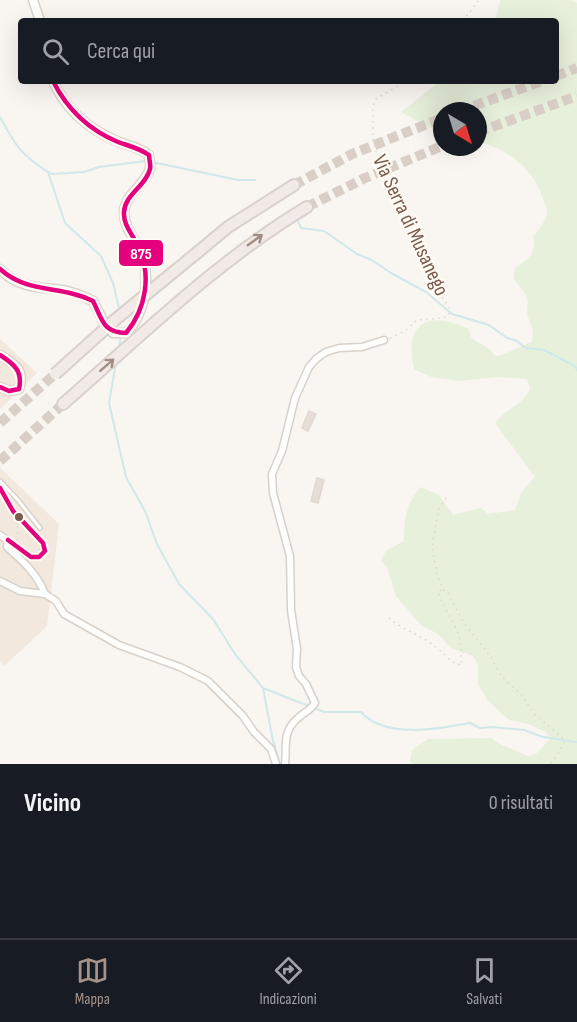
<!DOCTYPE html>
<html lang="it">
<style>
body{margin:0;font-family:"Sofia Sans Condensed",sans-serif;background:#20242c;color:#f1f3f6}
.compass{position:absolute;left:433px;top:102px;width:54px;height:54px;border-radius:50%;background:#171b24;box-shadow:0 6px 24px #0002;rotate:142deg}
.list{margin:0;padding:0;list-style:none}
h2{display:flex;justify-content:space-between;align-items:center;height:78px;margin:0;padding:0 24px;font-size:26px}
h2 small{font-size:20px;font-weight:400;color:#9ea1a6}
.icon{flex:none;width:33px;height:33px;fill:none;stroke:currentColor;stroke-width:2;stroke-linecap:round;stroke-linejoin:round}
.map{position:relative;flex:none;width:577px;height:764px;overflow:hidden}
.search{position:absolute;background:#171b24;box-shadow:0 6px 24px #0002;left:18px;right:18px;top:18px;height:66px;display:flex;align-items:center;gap:15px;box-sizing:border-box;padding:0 21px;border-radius:6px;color:#9ea1a6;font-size:22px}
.sheet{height:174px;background:#171b24}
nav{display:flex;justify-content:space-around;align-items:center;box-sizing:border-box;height:84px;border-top:2px solid #363941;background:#171b24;font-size:16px;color:#9ea1a6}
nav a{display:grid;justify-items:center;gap:3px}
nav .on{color:#a69286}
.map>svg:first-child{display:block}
.residential{fill:#f2e8de}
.green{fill:#e7f0db}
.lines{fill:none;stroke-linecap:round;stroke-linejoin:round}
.stream{stroke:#d0e8ea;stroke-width:2}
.building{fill:#e6ded7;stroke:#e2d8d2;stroke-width:1.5}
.highway-tunnel{stroke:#d9cfc7;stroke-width:10;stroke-dasharray:10 5;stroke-linecap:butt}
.lane-casing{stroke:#d7d1cb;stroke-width:6}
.street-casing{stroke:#d7d1cb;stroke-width:9}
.secondary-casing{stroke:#d9d2cb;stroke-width:11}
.highway-casing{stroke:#dad1cc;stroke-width:14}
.path{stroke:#dcd5d0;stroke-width:1.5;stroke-dasharray:1.5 4.5;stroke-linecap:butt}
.lane{stroke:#fefefd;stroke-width:3}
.street{stroke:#fefefd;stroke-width:6}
.secondary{stroke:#fefefd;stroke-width:8}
.highway{stroke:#f2eae7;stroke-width:10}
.highway-bridge-casing{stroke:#dad1cc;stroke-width:14;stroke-linecap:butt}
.highway-bridge{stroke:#f2eae7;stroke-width:10}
.bus-1-casing{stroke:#fffaf3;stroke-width:9}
.bus-1{stroke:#e5007d;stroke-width:4.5}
.oneway{stroke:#a48e83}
.bus-dot{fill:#7a5c4d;stroke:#fffaf3;stroke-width:2}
.labels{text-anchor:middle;stroke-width:5;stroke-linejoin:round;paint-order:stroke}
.street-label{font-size:21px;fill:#7a5c4d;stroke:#fffaf3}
.line-badge{stroke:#fffaf3;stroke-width:2}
.badge-label{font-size:16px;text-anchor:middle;font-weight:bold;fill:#fff}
</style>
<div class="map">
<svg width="577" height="764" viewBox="0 0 577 764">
<rect width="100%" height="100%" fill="#f9f5f0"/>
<!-- residential -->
<path class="residential" d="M0,339L37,373L0,409Z
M0,468L59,524L47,626L4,666L0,660Z"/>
<!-- green -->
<path class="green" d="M500,0H571L577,3V764H414L410,761L412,750L428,739L491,738L500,744L528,756L537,753L550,739L546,732L528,724L509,720L488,701L478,684V664L473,656L451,648L438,634L421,625L396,596L387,567L381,560L386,551L404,541C404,517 406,506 420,487L439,495L453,515L481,508L488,514L515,510L521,493L535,477L495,423C506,408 523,406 530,388L527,379L497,377L460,381L431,377L414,369C404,321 429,310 469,329L471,338L488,348L495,356C506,355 520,346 532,342L533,332L527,313L528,302L525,293L513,278L515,268C528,259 537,254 533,237C538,230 547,221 547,212C547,208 544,203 543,199C532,166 509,151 478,141V111H442V132H438L401,112L440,81H556V21H495Z"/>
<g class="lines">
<!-- stream -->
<path class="stream" d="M0,117C15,145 21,155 48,172L65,223L101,256L113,283L120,312
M152,162L238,180H255
M49,172L52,174L84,172L99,167L146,161
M298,221L301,228L324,231L357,254L372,260L391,273L426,292L452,314L489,325L507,338L517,341L525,348L544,350L575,366L577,370
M119,347L121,335
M116,362L109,403L126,477L145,511L157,544L179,584L213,619L235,654L263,688L324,712H361C385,739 438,729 470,723L480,728L493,727L524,730L543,737L577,742
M263,688L273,741L280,764"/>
</g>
<!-- building -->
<path class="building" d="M309,411L316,414L308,431L302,428Z
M317,478L324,480L318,503L311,501Z"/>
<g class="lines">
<!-- highway-tunnel -->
<path class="highway-tunnel" d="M556,76L577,68
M460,111L542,81
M478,132L577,96
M294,185L352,154L442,118
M307,207L365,178L442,146
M0,423L55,374
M0,461L63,404"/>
<defs>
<path id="lane" d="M0,481L18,500L40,528"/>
<path id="street" d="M0,488L13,511L43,543L44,552L39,557H31L0,535
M8,540L7,547C22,560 38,575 45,594
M0,581L20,591L45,594L56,601L64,614L119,645L180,667L208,681L243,716L254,732L271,749L276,764
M285,764C287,747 282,732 297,719C304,712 310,711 315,703L306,684L299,676L296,667L297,649L291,610L290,556L273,493L272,474L282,451L295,398L309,367L317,358L326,352L339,348L362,347L384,340"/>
<path id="secondary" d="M33,0L40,21
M0,269C18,288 38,287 62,290C73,292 83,296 93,301L107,328L113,333H126C147,312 152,272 138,246C132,235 124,226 124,212C125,194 145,185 150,169C151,165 149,159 149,155C139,147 130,146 119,142C90,130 66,110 53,81
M0,355C16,365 25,370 19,389L9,391L0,387"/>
<path id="highway" d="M198,252L228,227L294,185
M63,404C142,335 217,261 307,207"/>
</defs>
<!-- lane casing -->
<use href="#lane" class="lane-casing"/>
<!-- street casing -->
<use href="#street" class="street-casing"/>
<!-- secondary casing -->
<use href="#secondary" class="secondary-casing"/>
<!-- highway casing -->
<use href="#highway" class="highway-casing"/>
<!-- path -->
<path class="path" d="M463,21L479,0
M390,338L405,331L417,320L443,318L449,315V307L440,294L426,248L410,226L391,191L377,156L373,140V106L376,99L406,81
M446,498L439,509L432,546L437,574L443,590L448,593L464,623L490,656L502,677L522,695L533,713L565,740L558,754L550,764
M17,540L18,527
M389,618C405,632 423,635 438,649C447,656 450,663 462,665C460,655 462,645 459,636C454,620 442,607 438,591L442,590"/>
<!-- lane -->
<use href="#lane" class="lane"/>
<!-- street -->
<use href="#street" class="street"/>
<!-- secondary -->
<use href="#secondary" class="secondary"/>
<!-- highway -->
<use href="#highway" class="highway"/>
<defs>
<path id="highway-bridge" d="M55,374L116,319L198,252"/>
</defs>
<!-- highway-bridge casing -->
<use href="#highway-bridge" class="highway-bridge-casing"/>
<!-- highway-bridge -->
<use href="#highway-bridge" class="highway-bridge"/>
<defs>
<path id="bus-1" d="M0,269C27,294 61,285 93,301C102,319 103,333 126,333C146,309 152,275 138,246C133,235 123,225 124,212C125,194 146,186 150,169C151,165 149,159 149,155C139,148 129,146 118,142C89,130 67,109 53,81
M0,355C14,364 23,371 19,389L9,391L0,387
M0,488L13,511L43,543L45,551L39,557H31L8,540"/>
</defs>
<!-- bus-1 casing -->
<use href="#bus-1" class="bus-1-casing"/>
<!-- bus-1 -->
<use href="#bus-1" class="bus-1"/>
</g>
<!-- one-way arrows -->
<defs><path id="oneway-shaft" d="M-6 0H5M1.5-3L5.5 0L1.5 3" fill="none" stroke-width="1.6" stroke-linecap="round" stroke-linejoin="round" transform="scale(1.5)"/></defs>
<g class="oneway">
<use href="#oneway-shaft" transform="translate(255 240) rotate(-36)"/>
<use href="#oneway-shaft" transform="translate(107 365) rotate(-41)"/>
</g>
<!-- markers -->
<circle class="bus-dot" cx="19" cy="517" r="5"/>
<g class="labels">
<!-- street labels -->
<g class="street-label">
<text transform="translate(411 225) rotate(65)" y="7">Via Serra di Musanego</text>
</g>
</g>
<rect class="line-badge" x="118" y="239" width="46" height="28" rx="6" fill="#e5007d"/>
<g class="badge-label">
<text x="141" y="259">875</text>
</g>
</svg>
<svg class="compass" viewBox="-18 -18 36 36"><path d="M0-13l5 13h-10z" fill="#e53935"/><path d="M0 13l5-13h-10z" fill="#9ea1a6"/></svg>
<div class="search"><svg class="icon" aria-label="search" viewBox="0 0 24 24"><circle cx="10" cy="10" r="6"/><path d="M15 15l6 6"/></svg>Cerca qui</div>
</div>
<section class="sheet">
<h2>Vicino<small>0 risultati</small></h2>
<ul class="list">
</ul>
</section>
<nav>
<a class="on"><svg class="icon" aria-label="map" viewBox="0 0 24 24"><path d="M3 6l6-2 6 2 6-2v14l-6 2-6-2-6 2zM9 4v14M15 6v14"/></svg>Mappa</a>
<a><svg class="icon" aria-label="directions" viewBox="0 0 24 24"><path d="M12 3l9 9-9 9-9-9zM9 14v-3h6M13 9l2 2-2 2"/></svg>Indicazioni</a>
<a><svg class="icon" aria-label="saved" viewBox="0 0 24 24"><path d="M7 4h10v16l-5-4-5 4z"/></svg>Salvati</a>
</nav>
